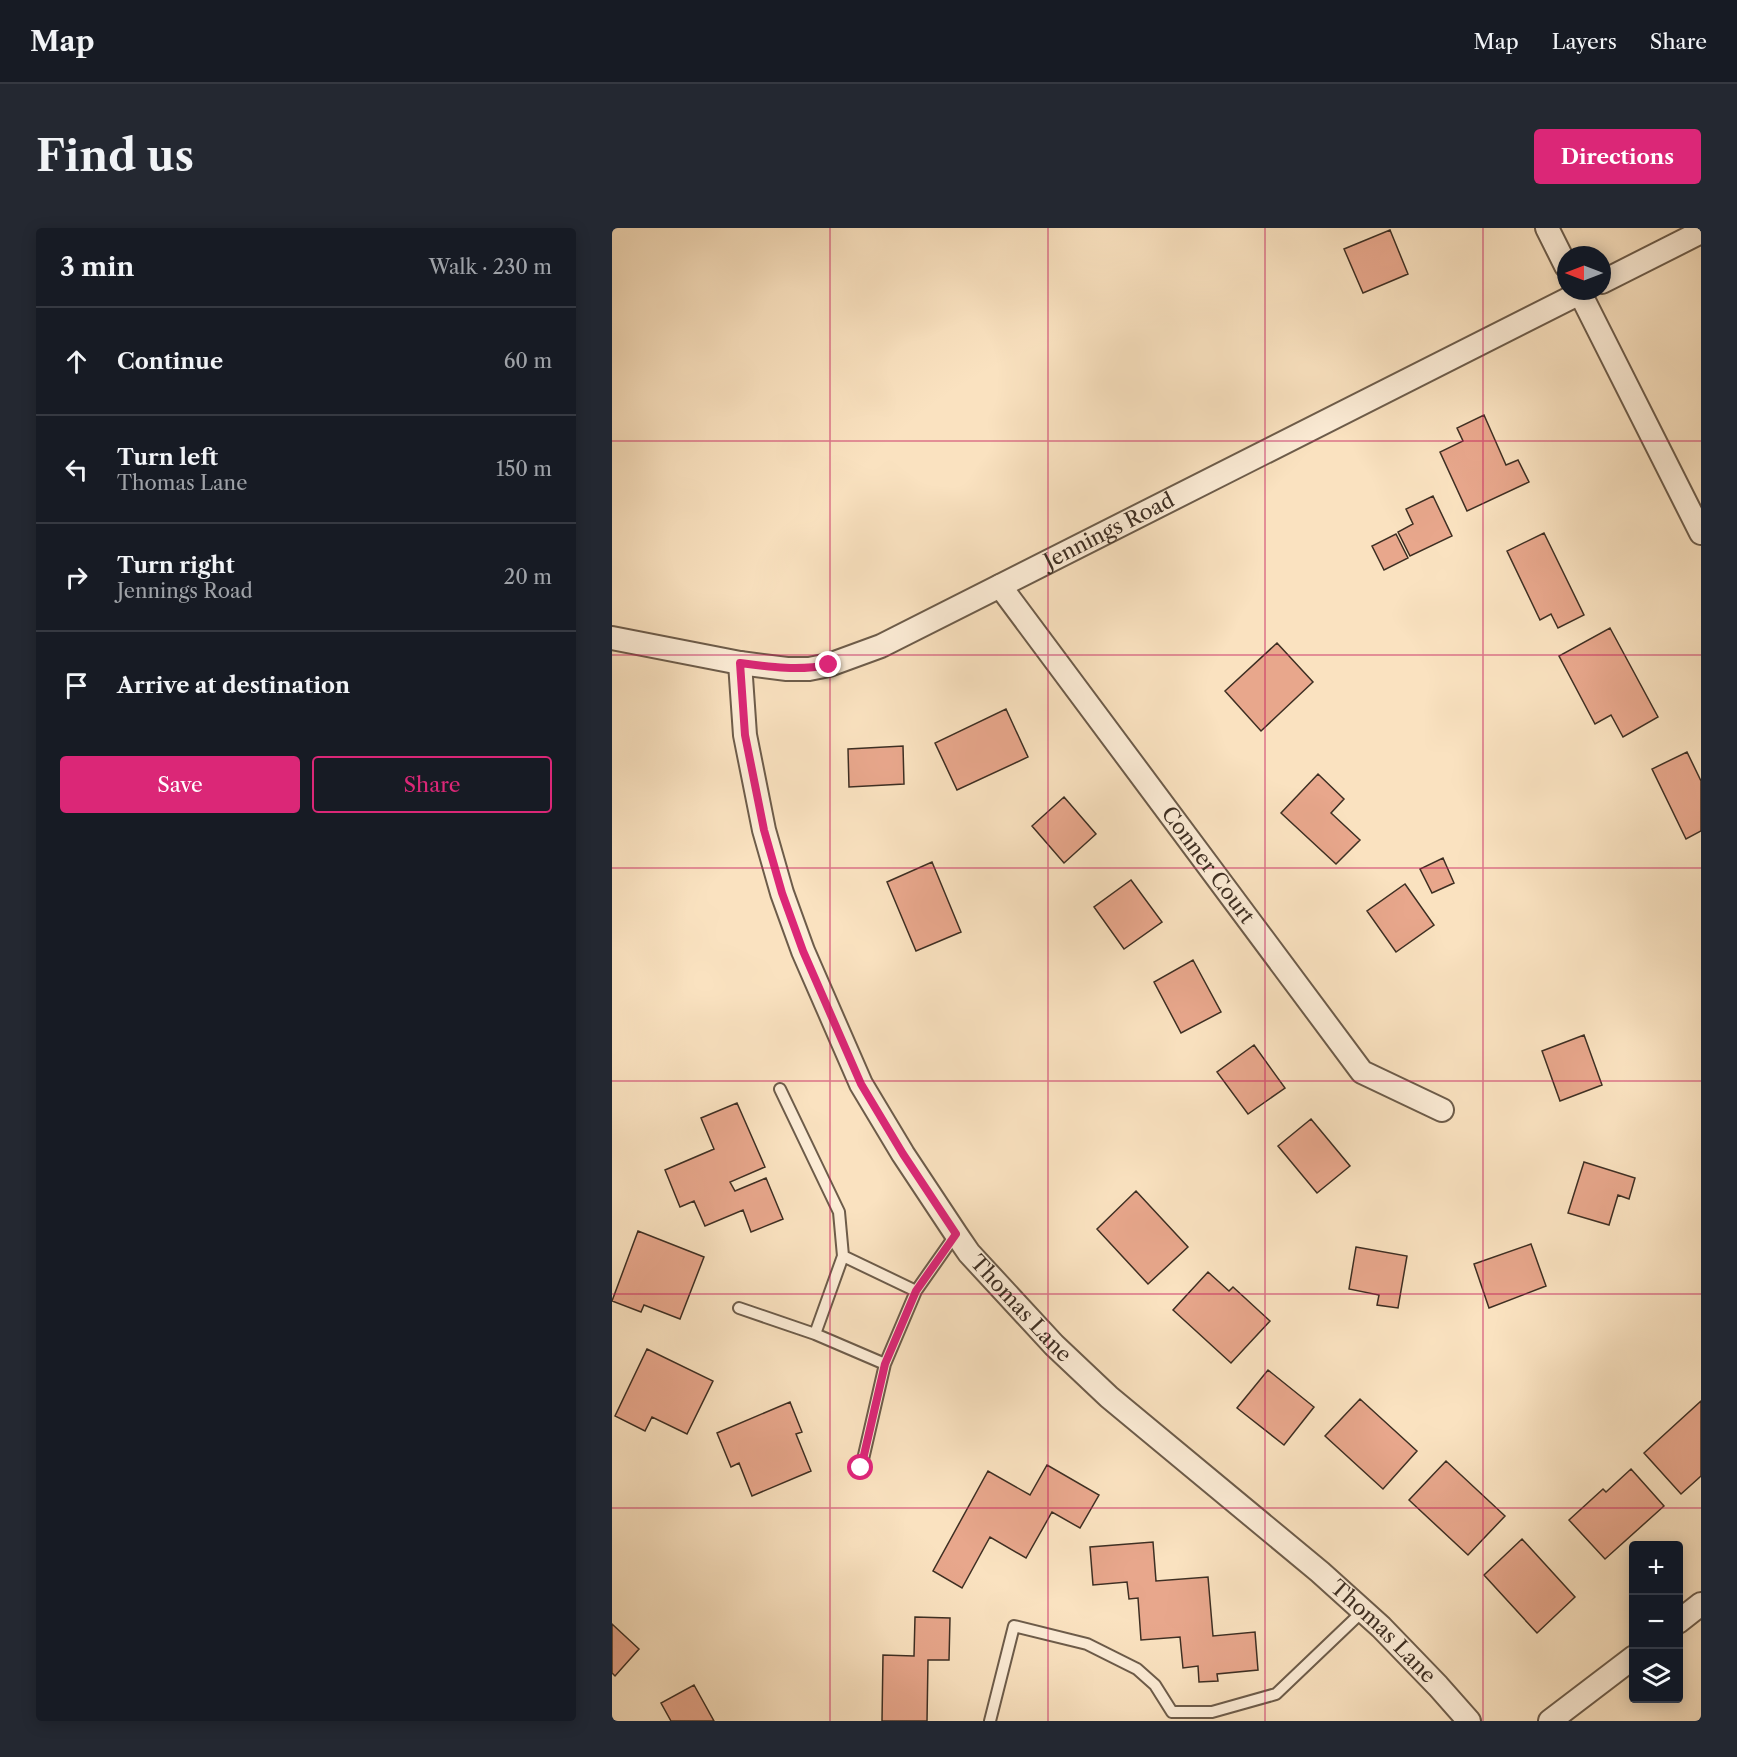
<!DOCTYPE html>
<meta charset="utf-8">
<style>
body{margin:0;font-family:"Libre Caslon Text",serif;background:#242831;color:#f1f3f6}
.controls{position:absolute;right:18px;bottom:18px;display:grid;overflow:hidden;border-radius:6px;box-shadow:0 3px 15px #0003}
.controls button{width:54px;height:54px;display:grid;place-items:center;padding:0;border:0;border-bottom:2px solid #363941;background:#171b24;color:#f1f3f6;font:30px sans-serif}
.compass{position:absolute;left:945px;top:18px;width:54px;height:54px;border-radius:50%;background:#171b24;box-shadow:0 3px 15px #0003;rotate:270deg}
.stop{position:absolute;width:18px;height:18px;margin:-14px;border:4px solid #db2777;border-radius:50%;background:#fff}
.stop.end{background:#db2777;border-color:#fff;box-shadow:0 2px 6px #0008}
.list{margin:0;padding:0;list-style:none}
h2{display:flex;justify-content:space-between;align-items:center;height:78px;margin:0;padding:0 24px;font-size:26px}
h2 small{font-size:20px;font-weight:400;color:#9ea1a6}
.list li{display:grid;grid-template-columns:39px 1fr auto;gap:18px;align-items:center;box-sizing:border-box;height:108px;padding:0 24px;border-top:2px solid #363941}
.list b{display:block;font-size:22px;white-space:nowrap}
.list p{margin:0;font-size:20px;white-space:nowrap;color:#9ea1a6}
.list em{font-size:20px;font-style:normal;color:#9ea1a6}
.actions{display:flex;gap:12px;padding:18px 24px}
.actions a{flex:1;padding:14px 0;border:2px solid #db2777;border-radius:6px;text-align:center;font-size:21px;color:#db2777}
.actions .main{background:#db2777;color:#fff}
.icon{flex:none;width:33px;height:33px;fill:none;stroke:currentColor;stroke-width:2;stroke-linecap:round;stroke-linejoin:round}
.map{position:relative;flex:none;width:1089px;height:1493px;overflow:hidden;border-radius:6px}
header{display:flex;align-items:center;gap:36px;box-sizing:border-box;height:84px;padding:0 30px;background:#171b24;border-bottom:2px solid #363941}
header strong{font-size:28px}
nav{display:flex;gap:33px;margin-inline-start:auto;font-size:21px}
.intro{display:flex;align-items:center;justify-content:space-between;box-sizing:border-box;height:144px;padding:0 36px}
h1{margin:0;font-size:42px}
.button{padding:15px 27px;border-radius:6px;background:#db2777;color:#fff;font-size:21px;font-weight:700}
main{display:flex;gap:36px;padding:0 36px}
aside{flex:1;background:#171b24;border-radius:6px;box-shadow:0 3px 15px #0003}
.map>svg:first-child{display:block}
.building{fill:#e8a78c;stroke:#3e2f23;stroke-width:1.5}
.lines{fill:none;stroke-linecap:round;stroke-linejoin:round}
.lane-casing{stroke:#6d5c4a;stroke-width:14}
.street-casing{stroke:#6d5c4a;stroke-width:26}
.lane{stroke:#fcecd6;stroke-width:10}
.street{stroke:#fcecd6;stroke-width:22}
.route{stroke:#db2777;stroke-width:8}
.grid{fill:none;stroke:#c2185b;stroke-width:1.5;stroke-opacity:0.55}
.labels{text-anchor:middle;stroke-width:4.5;stroke-linejoin:round;paint-order:stroke}
.street-label{font-size:21px;fill:#3e2f23;stroke:#fcecd6}
</style>
<header>
<strong>Map</strong>
<nav><a>Map</a><a>Layers</a><a>Share</a></nav>
</header>
<div class="intro"><h1>Find us</h1><a class="button">Directions</a></div>
<main>
<aside>
<h2>3 min<small>Walk · 230 m</small></h2>
<ul class="list">
<li><svg class="icon" aria-label="ahead" viewBox="0 0 24 24"><path d="M12 20V5M6 11l6-6 6 6"/></svg><div><b>Continue</b></div><em>60 m</em></li>
<li><svg class="icon" aria-label="left" viewBox="0 0 24 24"><path d="M17 20v-9H6M10 6l-5 5 5 5"/></svg><div><b>Turn left</b><p>Thomas Lane</p></div><em>150 m</em></li>
<li><svg class="icon" aria-label="right" viewBox="0 0 24 24"><path d="M7 20v-9h11M14 6l5 5-5 5"/></svg><div><b>Turn right</b><p>Jennings Road</p></div><em>20 m</em></li>
<li><svg class="icon" aria-label="arrive" viewBox="0 0 24 24"><path d="M6 21V4h12l-3 4 3 4H6"/></svg><div><b>Arrive at destination</b></div></li>
</ul>
<div class="actions"><a class="main">Save</a><a>Share</a></div>
</aside>
<div class="map">
<svg width="1089" height="1493" viewBox="0 0 1089 1493">
<rect width="100%" height="100%" fill="#fae2c0"/>
<filter id="stains"><feTurbulence type="fractalNoise" baseFrequency=".00333" numOctaves="4"/><feColorMatrix values="0 0 0 0 .2 0 0 0 0 .09 0 0 0 0 .02 0 0 0 .5 -.17"/></filter>
<radialGradient id="worn" r=".72"><stop offset=".6" stop-color="#630" stop-opacity="0"/><stop offset="1" stop-color="#630" stop-opacity=".3"/></radialGradient>
<!-- building -->
<path class="building" d="M778,2L796,46L751,65L732,21Z
M872,187L894,237L906,232L917,254L855,283L828,224L851,213L845,200Z
M821,268L840,308L798,328L786,304L801,296L794,281Z
M932,305L972,387L946,400L939,386L928,392L895,323Z
M784,306L796,330L772,342L760,318Z
M998,400L1046,489L1011,509L999,487L983,496L947,428Z
M665,415L701,454L649,503L613,463Z
M394,481L416,529L345,562L323,515Z
M291,518L292,556L237,559L236,521Z
M1075,524L1089,553V603L1074,611L1040,541Z
M706,546L732,571L719,585L748,612L724,636L669,585Z
M452,569L484,606L452,635L420,598Z
M831,630L842,655L820,665L808,641Z
M320,634L349,704L304,723L275,654Z
M519,652L550,694L512,721L482,679Z
M793,656L822,697L784,724L755,683Z
M581,732L609,784L569,805L542,754Z
M972,807L990,857L948,873L930,823Z
M642,817L673,860L636,886L605,844Z
M125,875L153,939L118,954L123,963L154,950L171,991L139,1004L131,982L93,998L82,973L68,979L53,942L102,921L89,890Z
M699,891L738,938L705,965L666,918Z
M972,934L1023,950L1017,971L1006,967L997,997L956,985Z
M524,963L576,1019L536,1056L485,1001Z
M26,1003L92,1029L68,1091L32,1077L29,1084L0,1073Z
M919,1016L934,1058L877,1080L862,1036Z
M744,1019L795,1028L786,1080L765,1077L767,1067L737,1061Z
M596,1044L617,1063L621,1059L658,1093L619,1135L561,1082Z
M35,1121L101,1153L75,1206L40,1189L33,1203L3,1188Z
M656,1142L702,1179L672,1217L625,1180Z
M748,1171L805,1223L771,1261L713,1208Z
M1089,1173V1248L1069,1266L1032,1225Z
M178,1174L190,1204L184,1206L199,1243L140,1268L127,1235L119,1239L105,1205Z
M834,1233L893,1288L856,1327L797,1272Z
M435,1237L487,1267L468,1300L440,1284L414,1330L378,1309L350,1360L321,1343L376,1243L418,1267Z
M1019,1241L1052,1278L993,1331L957,1292L991,1261L994,1264Z
M910,1311L963,1369L925,1405L872,1347Z
M541,1314L544,1353L596,1349L601,1408L643,1404L646,1442L605,1446L606,1453L587,1454L586,1438L571,1440L568,1409L529,1412L526,1370L517,1371L515,1354L481,1357L478,1319Z
M303,1389L338,1390L337,1432H316L315,1493H270L271,1427L302,1428Z
M0,1396L27,1421L3,1448L0,1445Z
M82,1457L102,1493H59L49,1475Z"/>
<g class="lines">
<defs>
<path id="lane" d="M168,861L227,984L231,1028L203,1106
M231,1028L304,1063
M127,1080L203,1106L273,1136
M249,1240L273,1136L304,1063L344,1006
M560,1484H600L664,1466L751,1383
M378,1493L402,1398L475,1416L525,1441L543,1457L560,1484"/>
<g id="street">
<path d="M935,0L954,38"/>
<path d="M990,54L1089,4"/>
<path d="M967,63L1089,305"/>
<path id="s1" d="M388,358L750,844L830,882"/>
<path id="s2" d="M0,410L128,435L175,441H197L217,437L269,418L972,63"/>
<path id="s3" d="M128,435L133,507L152,602L170,665L191,723L249,856L291,926L344,1006L357,1025L442,1117L497,1169L708,1344L769,1399L826,1458L857,1493"/>
<path d="M1066,1394L1089,1376"/>
<path d="M938,1493L1022,1429"/>
</g>
</defs>
<!-- lane casing -->
<use href="#lane" class="lane-casing"/>
<!-- street casing -->
<use href="#street" class="street-casing"/>
<!-- lane -->
<use href="#lane" class="lane"/>
<!-- street -->
<use href="#street" class="street"/>
</g>
<g class="lines">
<!-- route -->
<path class="route" d="M217,437C186,443 158,439 128,435L133,507L152,602L170,665L191,723L249,856L291,926L344,1006L304,1063L273,1136L249,1240"/>
</g>
<!-- grid -->
<path class="grid" d="M218,0V1493M436,0V1493M653,0V1493M871,0V1493M0,213H1089M0,427H1089M0,640H1089M0,853H1089M0,1066H1089M0,1280H1089"/>
<g class="labels">
<!-- street labels -->
<g class="street-label">
<text dy="7" stroke="none"><textPath href="#s2" startOffset="531">Jennings Road</textPath></text>
<text dy="7" stroke="none"><textPath href="#s1" startOffset="348">Conner Court</textPath></text>
<text dy="7" stroke="none"><textPath href="#s3" startOffset="718">Thomas Lane</textPath></text>
<text dy="7" stroke="none"><textPath href="#s3" startOffset="1204">Thomas Lane</textPath></text>
</g>
</g>
<rect width="100%" height="100%" filter="url(#stains)"/>
<rect width="100%" height="100%" fill="url(#worn)"/>
</svg>
<div class="controls">
<button>+</button>
<button>−</button>
<button><svg class="icon" aria-label="layers" viewBox="0 0 24 24"><path d="M12 4l9 5-9 5-9-5zM3 14l9 5 9-5"/></svg></button>
</div>
<svg class="compass" viewBox="-18 -18 36 36"><path d="M0-13l5 13h-10z" fill="#e53935"/><path d="M0 13l5-13h-10z" fill="#9ea1a6"/></svg>
<div class="stop" style="left:249px;top:1240px"></div>
<div class="stop end" style="left:217px;top:437px"></div>
</div>
</main>
